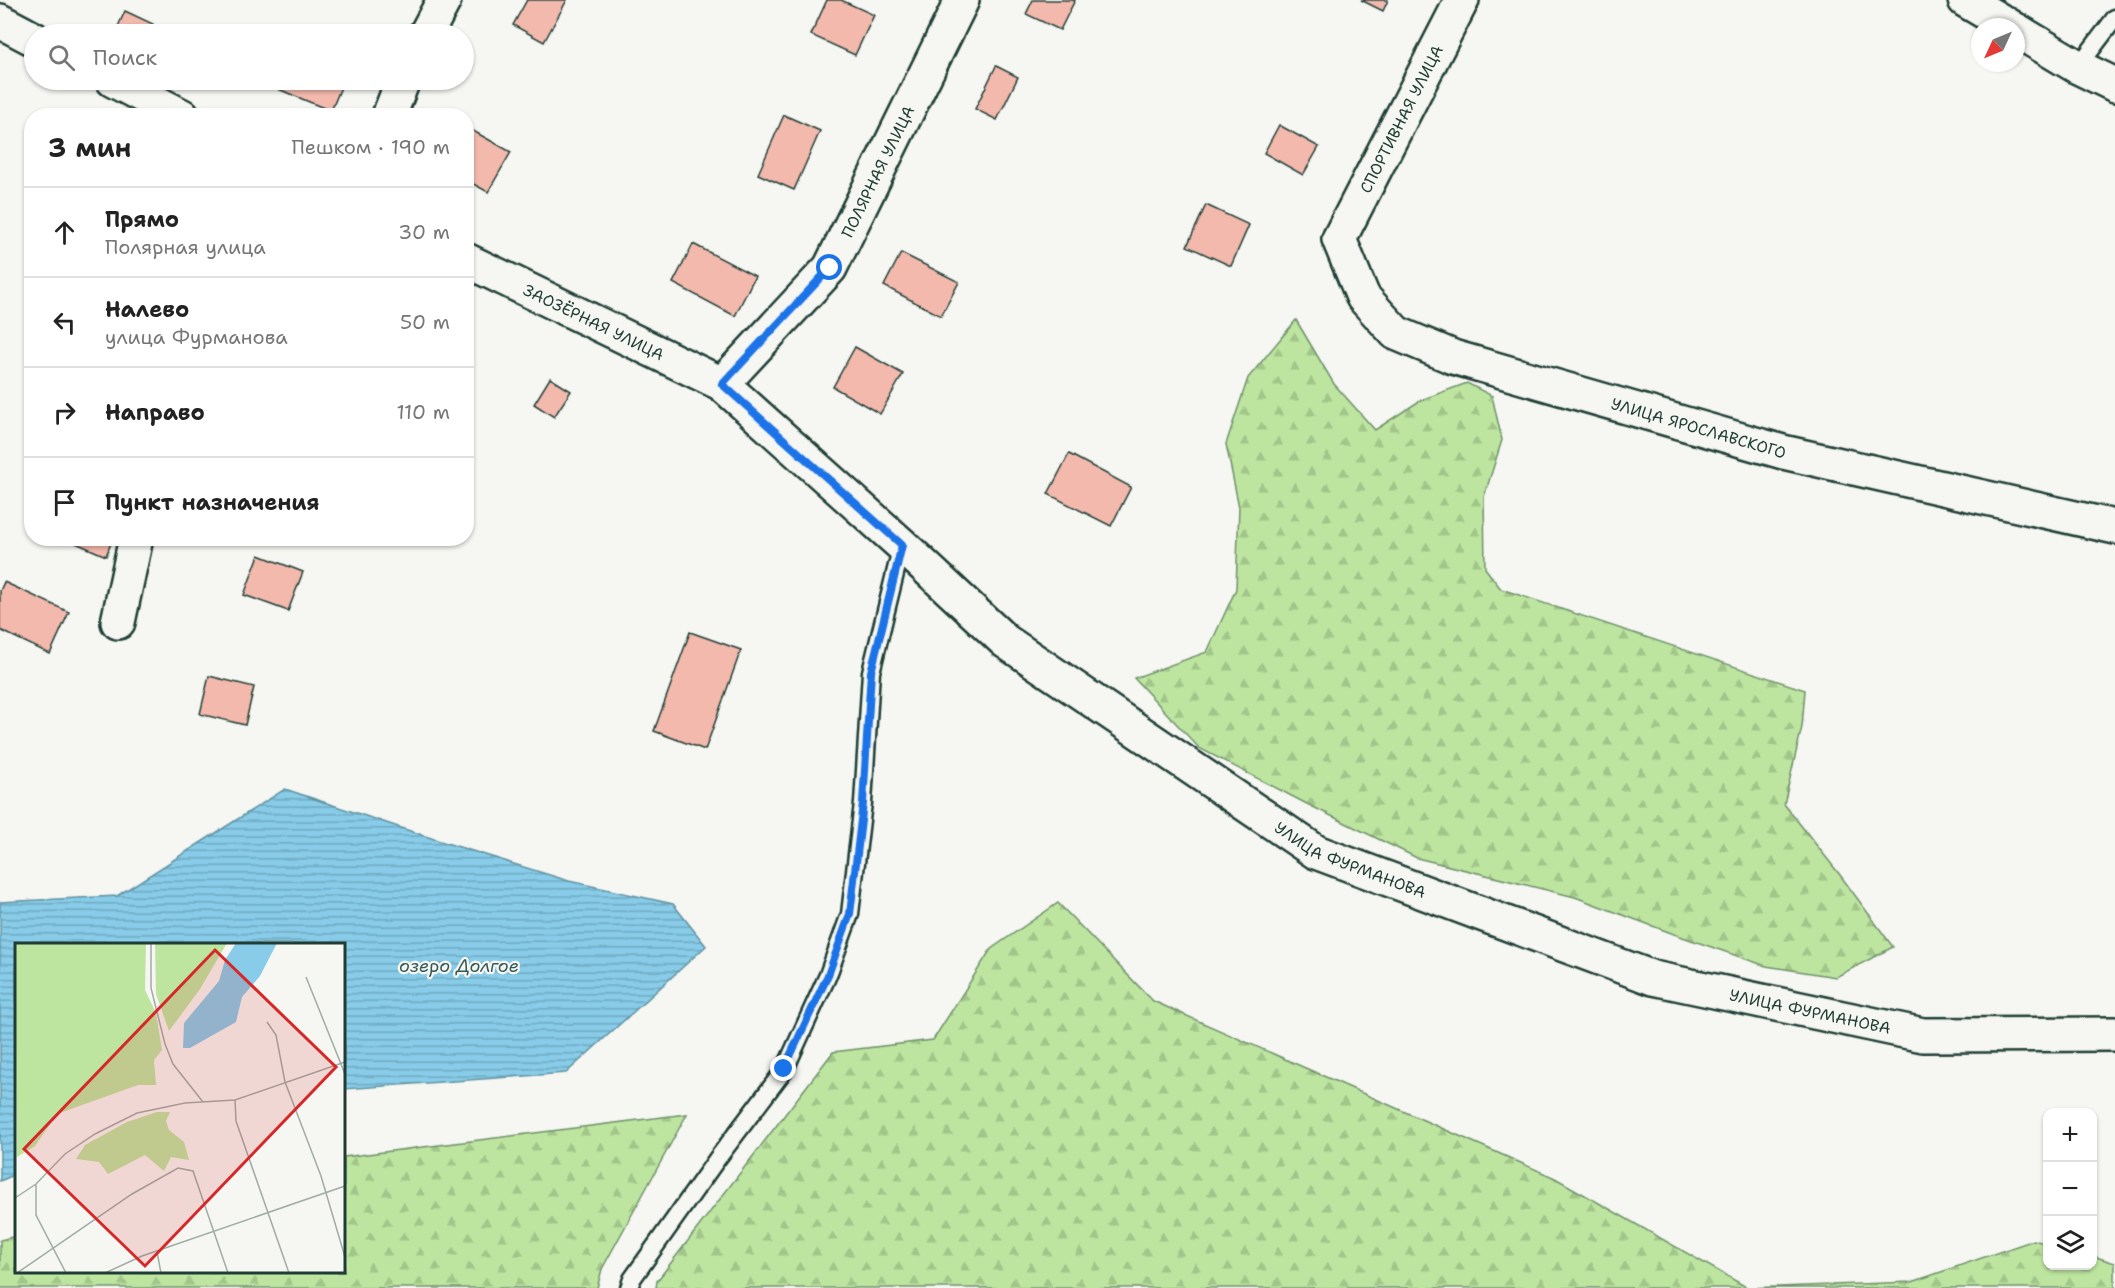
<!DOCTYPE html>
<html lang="ru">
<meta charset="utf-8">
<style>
body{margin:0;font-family:"Shantell Sans",sans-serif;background:#f2f2f2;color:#222}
.controls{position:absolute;right:18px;bottom:18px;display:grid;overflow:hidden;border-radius:12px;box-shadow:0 2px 4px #0004}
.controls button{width:54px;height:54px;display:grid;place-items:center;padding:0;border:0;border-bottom:2px solid #e0e0e0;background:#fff;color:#222;font:30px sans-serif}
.compass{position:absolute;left:1971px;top:18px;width:54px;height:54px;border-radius:50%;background:#fff;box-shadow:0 2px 4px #0004;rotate:226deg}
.stop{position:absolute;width:18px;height:18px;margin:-14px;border:4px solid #1a73e8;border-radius:50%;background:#fff}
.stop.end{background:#1a73e8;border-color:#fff;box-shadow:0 2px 6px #0008}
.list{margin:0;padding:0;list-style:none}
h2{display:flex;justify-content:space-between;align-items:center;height:78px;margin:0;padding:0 24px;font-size:26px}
h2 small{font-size:20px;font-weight:400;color:#767676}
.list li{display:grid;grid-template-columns:39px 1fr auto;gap:18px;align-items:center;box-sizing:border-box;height:90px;padding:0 24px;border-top:2px solid #e0e0e0}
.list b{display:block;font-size:22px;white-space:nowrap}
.list p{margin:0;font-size:20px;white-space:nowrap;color:#767676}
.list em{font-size:20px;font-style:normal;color:#767676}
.icon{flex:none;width:33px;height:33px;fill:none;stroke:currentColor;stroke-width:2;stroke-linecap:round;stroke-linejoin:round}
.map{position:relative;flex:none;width:2115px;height:1288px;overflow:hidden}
.search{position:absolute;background:#fff;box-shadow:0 2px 4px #0004;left:24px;top:24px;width:450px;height:66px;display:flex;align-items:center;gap:15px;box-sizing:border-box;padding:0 21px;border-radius:33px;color:#767676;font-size:22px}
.panel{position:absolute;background:#fff;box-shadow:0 2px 4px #0004;left:24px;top:108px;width:450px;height:438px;border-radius:24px}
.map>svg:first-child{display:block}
.forest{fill:url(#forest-firs);stroke:#6e916a;stroke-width:1.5}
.water{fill:url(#water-rules);stroke:#5e93a1;stroke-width:1.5}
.building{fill:#f3b9ad;stroke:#1f3d34;stroke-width:1.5}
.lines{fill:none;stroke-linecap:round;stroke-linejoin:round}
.service-casing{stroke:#1f3d34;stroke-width:21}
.minor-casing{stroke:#1f3d34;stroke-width:38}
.secondary-casing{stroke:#1f3d34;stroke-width:38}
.service{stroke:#f6f6f2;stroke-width:16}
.minor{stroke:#f6f6f2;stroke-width:33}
.secondary{stroke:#f6f6f2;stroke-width:33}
.route{stroke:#1a73e8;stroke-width:8}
.labels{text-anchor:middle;stroke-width:4.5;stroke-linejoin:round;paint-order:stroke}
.street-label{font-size:16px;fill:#1f3d34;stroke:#f6f6f2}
.water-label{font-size:18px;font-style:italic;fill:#345a58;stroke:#f6f6f2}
.inset-road{fill:none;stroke:#a0aca6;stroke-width:1.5}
.view{fill:#d62828;fill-opacity:0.15;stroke:#d62828;stroke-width:3}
.inset-edge{fill:none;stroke:#1f3d34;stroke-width:3}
</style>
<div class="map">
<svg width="2115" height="1288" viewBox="0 0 2115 1288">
<defs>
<pattern id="forest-firs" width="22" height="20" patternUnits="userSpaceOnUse" patternTransform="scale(1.5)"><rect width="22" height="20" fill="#bde5a0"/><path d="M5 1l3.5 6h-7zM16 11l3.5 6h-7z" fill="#a2c58a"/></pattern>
<pattern id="water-rules" width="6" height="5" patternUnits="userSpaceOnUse" patternTransform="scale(1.5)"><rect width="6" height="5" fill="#88cce9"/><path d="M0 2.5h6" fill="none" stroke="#6fa7be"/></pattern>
</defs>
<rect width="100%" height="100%" fill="#f6f6f2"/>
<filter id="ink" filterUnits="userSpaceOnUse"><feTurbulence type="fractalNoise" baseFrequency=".0167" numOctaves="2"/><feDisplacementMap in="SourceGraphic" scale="12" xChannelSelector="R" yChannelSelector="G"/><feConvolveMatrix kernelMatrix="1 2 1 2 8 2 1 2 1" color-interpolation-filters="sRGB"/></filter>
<g filter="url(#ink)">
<!-- forest -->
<path class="forest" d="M1296,320L1334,384L1375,430L1421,400L1467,383L1492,396L1502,440L1484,497L1485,568L1501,589L1805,690L1802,727L1784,804L1840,875L1893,947L1836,977L1766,966L1674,934L1575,897L1417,858L1305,803L1199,748L1134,678L1207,652L1236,589L1239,507L1226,444L1248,378Z
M1058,903L1153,1001L1555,1178L1748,1288L1912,1282L2034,1240L2047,1244L2048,1266H2092L2093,1256L2115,1263V1288H656L657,1281L833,1052L933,1040L991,949Z
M687,1114L602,1269L597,1288H0V1240L16,1236V1272H344V1157Z"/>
<!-- water -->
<path class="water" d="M285,789L440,841L569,881L673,904L706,946L566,1073L344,1089V944H16V1174L0,1181V902L117,896Z"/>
<!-- building -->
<path class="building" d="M527,0H567L544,42L513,25Z
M827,0H841L874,15L855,55L811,35Z
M1033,0H1075L1060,30L1026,14Z
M1361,0H1388L1383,11Z
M125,11L153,24L148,34H123L116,31Z
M996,66L1018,77L997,120L975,109Z
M274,80H344L331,111L271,86Z
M784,115L820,131L794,190L758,174Z
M1279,125L1319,147L1303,175L1264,153Z
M466,127L511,152L488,192L466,180Z
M1206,205L1249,225L1231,266L1187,246Z
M693,244L755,276L735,316L673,283Z
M901,253L959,282L941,316L884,286Z
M855,347L903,374L880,414L833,387Z
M550,378L571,391L554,417L534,404Z
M1069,454L1131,487L1111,526L1048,494Z
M64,538H113L106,556Z
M259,555L303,572L288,611L244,595Z
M4,582L69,612L50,654L0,630V591Z
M690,632L741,650L705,750L654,731Z
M209,676L254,687L245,725L200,714Z"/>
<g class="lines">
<defs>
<path id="service" d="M2078,67L2115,18
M629,1288L632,1279L717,1159L785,1069L828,975L850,914L863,803L871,672L902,545"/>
<g id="minor">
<path id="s1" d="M1462,0L1339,239L1363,297L1396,333L1453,357L1783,452L2115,527"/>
<path d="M1965,0L2011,27"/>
<path d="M2016,30L2078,67L2115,85"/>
<path d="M426,34L444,0"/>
<path d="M389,116L403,80"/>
<path id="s2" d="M722,384L830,268L962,0"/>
<path d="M118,622L136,538"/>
</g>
<g id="secondary">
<path d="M0,21L34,39"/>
<path d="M113,80L182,116"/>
<path id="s3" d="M466,260L722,384L902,545L1005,641L1316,852L1653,978L1923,1035L2115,1034"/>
</g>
</defs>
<!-- service casing -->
<use href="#service" class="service-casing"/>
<!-- minor casing -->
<use href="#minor" class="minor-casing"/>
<!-- secondary casing -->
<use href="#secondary" class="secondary-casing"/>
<!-- service -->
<use href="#service" class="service"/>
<!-- minor -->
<use href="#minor" class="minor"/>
<!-- secondary -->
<use href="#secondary" class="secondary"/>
</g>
</g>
<g class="lines" filter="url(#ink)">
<!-- route -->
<path class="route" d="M784,1069L828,975L850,914L863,803L871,672L902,545L722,384L830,268"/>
</g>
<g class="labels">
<!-- street labels -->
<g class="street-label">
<text transform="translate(1401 119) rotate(-63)" y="6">СПОРТИВНАЯ УЛИЦА</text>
<text dy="6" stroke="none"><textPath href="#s2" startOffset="266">ПОЛЯРНАЯ УЛИЦА</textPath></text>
<text dy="6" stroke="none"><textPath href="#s3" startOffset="142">ЗАОЗЁРНАЯ УЛИЦА</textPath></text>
<text dy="6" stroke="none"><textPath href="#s1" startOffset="698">УЛИЦА ЯРОСЛАВСКОГО</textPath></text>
<text dy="6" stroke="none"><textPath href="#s3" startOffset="1077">УЛИЦА ФУРМАНОВА</textPath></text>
<text dy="6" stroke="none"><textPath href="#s3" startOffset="1563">УЛИЦА ФУРМАНОВА</textPath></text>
</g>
<!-- water labels -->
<g class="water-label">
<text x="459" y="972">озеро Долгое</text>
</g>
</g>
<!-- overview -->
<g transform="translate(15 943)">
<rect width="330" height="330" fill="#f6f6f2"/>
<path d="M0,0H131L130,47L141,70L147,107L139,117L141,142H123L42,171L20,203L2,214ZM140,0H212L185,46L154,88L141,51ZM142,169H155L151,178L154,187L169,199L174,217L156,214L149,228L130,212L93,231L84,219L61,216L70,202L112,179Z" fill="#bde5a0"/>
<path d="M221,0H262L245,33L227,54L221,79L175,105H168L169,80L204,38L210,17Z" fill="#88cce9"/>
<path class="inset-road" d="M136,0V45L150,101L158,121L188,159M291,34L330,131M252,79L261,92L270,139L306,233L330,314M220,157L221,178L274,330M21,241V272L51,330M0,255L21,241L50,211L80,191L122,170L170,160L220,157L330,119M142,309L146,330M2,330L117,251L163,225L178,228L213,330M90,330L127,313L330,243"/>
<path class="view" d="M200,7L321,124L130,323L9,206Z"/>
<rect width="330" height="330" class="inset-edge"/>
</g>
</svg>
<div class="controls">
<button>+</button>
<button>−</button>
<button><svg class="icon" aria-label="layers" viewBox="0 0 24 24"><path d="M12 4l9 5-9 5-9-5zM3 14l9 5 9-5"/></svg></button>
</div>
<svg class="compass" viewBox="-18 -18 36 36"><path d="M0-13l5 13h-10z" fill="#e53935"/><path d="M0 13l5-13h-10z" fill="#767676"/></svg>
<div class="stop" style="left:830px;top:268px"></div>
<div class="stop end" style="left:784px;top:1069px"></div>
<div class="search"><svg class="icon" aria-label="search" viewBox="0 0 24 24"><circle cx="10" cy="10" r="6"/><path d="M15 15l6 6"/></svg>Поиск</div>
<section class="panel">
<h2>3 мин<small>Пешком · 190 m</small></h2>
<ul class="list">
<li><svg class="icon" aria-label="ahead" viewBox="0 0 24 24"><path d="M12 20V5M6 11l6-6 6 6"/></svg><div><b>Прямо</b><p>Полярная улица</p></div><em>30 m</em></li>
<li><svg class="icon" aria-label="left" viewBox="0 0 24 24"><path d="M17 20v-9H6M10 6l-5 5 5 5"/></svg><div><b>Налево</b><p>улица Фурманова</p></div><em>50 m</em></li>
<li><svg class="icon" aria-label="right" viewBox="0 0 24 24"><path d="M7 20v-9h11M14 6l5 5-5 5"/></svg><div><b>Направо</b></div><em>110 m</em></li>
<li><svg class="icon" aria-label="arrive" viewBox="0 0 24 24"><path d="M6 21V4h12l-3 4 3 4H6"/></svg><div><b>Пункт назначения</b></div></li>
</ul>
</section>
</div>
